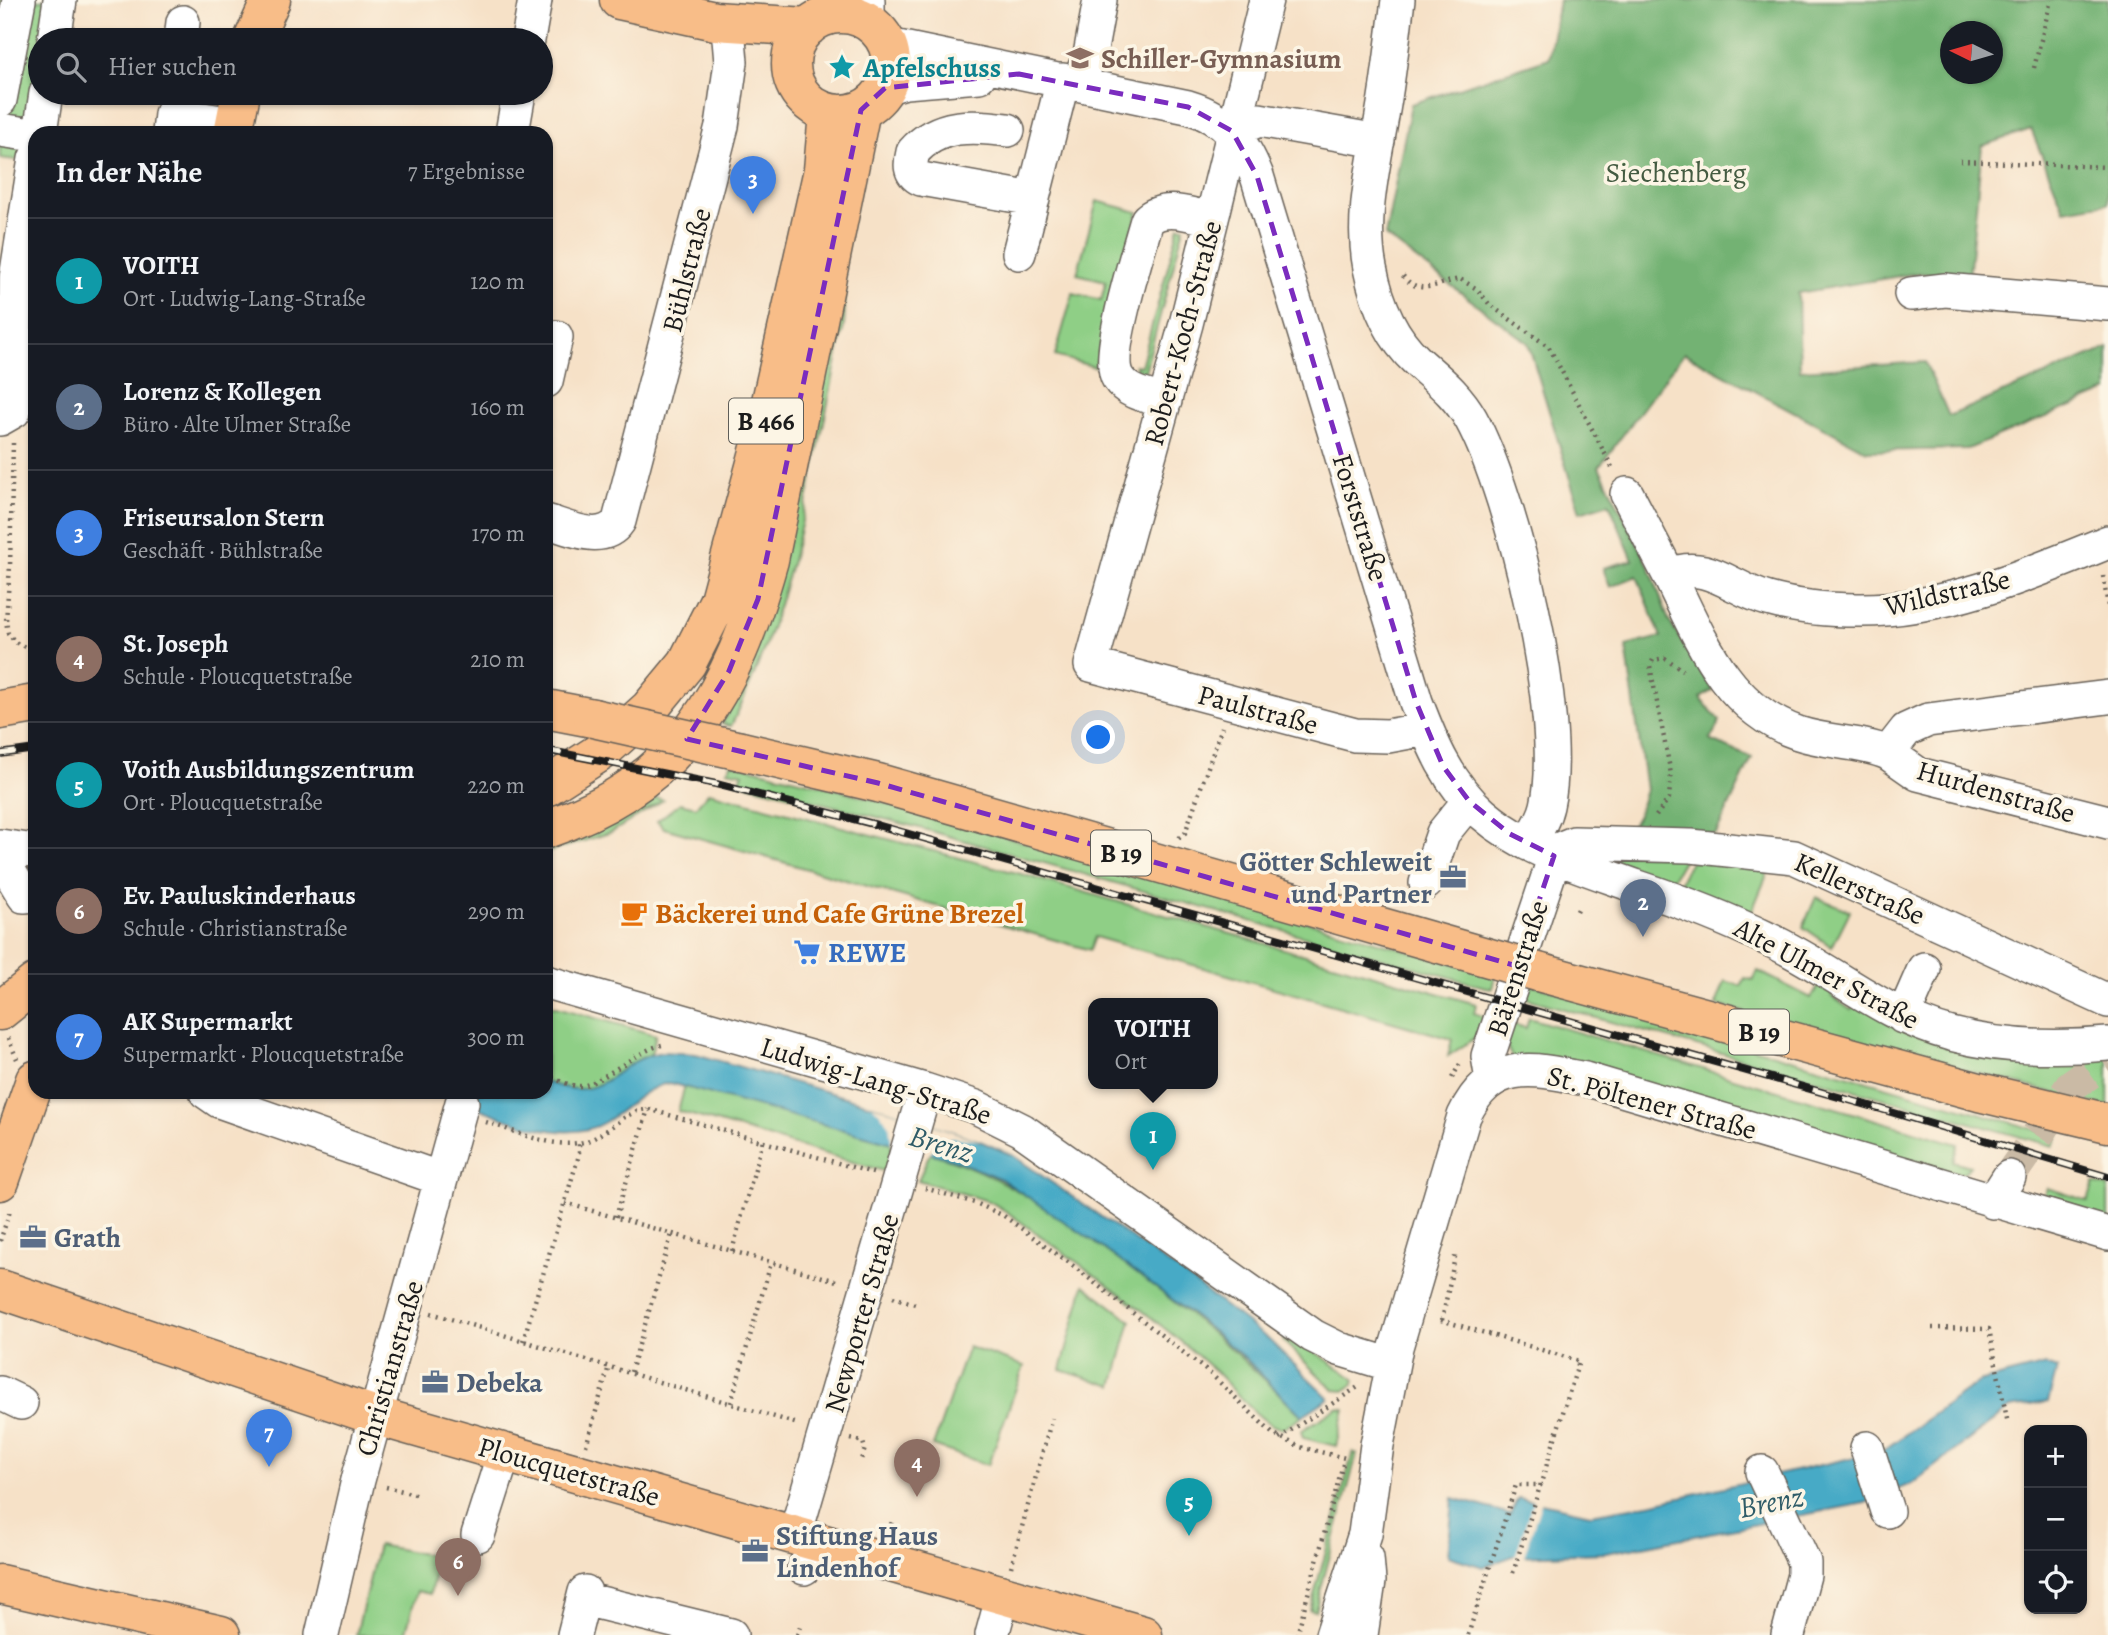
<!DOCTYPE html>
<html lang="de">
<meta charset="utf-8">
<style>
body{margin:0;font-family:Alegreya,serif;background:#20242c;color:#f1f3f6}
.controls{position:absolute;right:21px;bottom:21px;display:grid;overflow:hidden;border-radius:14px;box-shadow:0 2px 5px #0004}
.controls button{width:63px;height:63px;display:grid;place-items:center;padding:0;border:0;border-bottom:2px solid #363941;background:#171b24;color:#f1f3f6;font:35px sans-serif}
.compass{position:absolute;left:1940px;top:21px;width:63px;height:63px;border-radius:50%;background:#171b24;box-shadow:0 2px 5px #0004;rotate:275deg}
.you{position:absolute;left:1099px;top:738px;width:24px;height:24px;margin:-18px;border:5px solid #fff;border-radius:50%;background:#1a73e8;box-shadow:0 0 0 10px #1a73e833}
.badge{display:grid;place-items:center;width:46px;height:46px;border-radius:50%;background:#1f6fb2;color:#fff;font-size:23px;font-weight:700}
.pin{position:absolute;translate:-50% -58px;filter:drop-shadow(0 2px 4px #0008)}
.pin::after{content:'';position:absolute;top:37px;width:24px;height:21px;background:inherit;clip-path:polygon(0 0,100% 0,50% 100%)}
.popup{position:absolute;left:1088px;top:998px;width:130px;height:91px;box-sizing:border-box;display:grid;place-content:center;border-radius:14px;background:#171b24;filter:drop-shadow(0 2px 5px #0005);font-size:23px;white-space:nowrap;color:#9ea1a6}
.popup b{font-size:26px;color:#f1f3f6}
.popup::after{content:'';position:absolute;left:50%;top:100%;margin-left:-14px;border:14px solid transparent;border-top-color:#171b24}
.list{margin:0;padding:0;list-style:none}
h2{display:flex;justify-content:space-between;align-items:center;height:91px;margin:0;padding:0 28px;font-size:30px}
h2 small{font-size:23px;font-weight:400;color:#9ea1a6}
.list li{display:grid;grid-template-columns:46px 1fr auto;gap:21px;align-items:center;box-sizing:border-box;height:126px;padding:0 28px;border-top:2px solid #363941}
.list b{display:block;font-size:26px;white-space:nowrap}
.list p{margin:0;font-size:23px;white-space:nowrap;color:#9ea1a6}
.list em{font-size:23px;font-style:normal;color:#9ea1a6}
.icon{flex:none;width:38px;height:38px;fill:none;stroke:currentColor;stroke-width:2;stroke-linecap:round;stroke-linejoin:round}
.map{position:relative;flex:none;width:2108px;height:1635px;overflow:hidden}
.search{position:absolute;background:#171b24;box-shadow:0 2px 5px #0004;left:28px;top:28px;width:525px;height:77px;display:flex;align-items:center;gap:18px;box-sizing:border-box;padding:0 24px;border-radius:38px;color:#9ea1a6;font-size:26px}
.panel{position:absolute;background:#171b24;box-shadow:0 2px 5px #0004;left:28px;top:126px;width:525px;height:973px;border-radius:21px}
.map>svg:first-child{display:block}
.green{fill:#8fcf86;stroke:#567651;stroke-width:2}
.forest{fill:#73b273;stroke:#486748;stroke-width:2;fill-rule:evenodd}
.water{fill:#46aac6;stroke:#316371;stroke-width:2}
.pier{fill:#f6e1c7}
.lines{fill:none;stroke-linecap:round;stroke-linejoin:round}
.minor-tunnel{stroke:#cabaa5;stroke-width:33;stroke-dasharray:33 17;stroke-linecap:butt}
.minor-casing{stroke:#686158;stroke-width:36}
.major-casing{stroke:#686158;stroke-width:41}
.path{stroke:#686158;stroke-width:4.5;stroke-dasharray:2 5;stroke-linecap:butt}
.minor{stroke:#fff;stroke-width:33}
.major{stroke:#f8bd88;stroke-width:38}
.rail-casing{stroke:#1c1c1c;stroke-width:8}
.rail{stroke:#fcf5e5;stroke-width:5;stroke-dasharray:16;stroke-linecap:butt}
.major-bridge-casing{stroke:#686158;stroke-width:41;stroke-linecap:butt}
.major-bridge{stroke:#f8bd88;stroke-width:38}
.marked{fill:none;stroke:#7b2cbf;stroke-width:5;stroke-dasharray:14 9;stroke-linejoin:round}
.labels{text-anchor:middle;stroke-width:7;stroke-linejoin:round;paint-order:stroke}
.shield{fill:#fcf5e5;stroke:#5f5d58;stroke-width:2}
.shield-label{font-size:26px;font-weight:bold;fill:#1c1c1c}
.education-label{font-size:28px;font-weight:bold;fill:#785e54;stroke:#fcf5e5;text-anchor:start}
.culture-label{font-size:28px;font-weight:bold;fill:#0d838f;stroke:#fcf5e5;text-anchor:start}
.park-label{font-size:28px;fill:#445b41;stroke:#fcf5e5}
.street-label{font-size:28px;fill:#1c1c1c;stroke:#fcf5e5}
.service-label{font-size:28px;font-weight:bold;fill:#4e5e75;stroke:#fcf5e5;text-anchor:start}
.food-label{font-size:28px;font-weight:bold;fill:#c56008;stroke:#fcf5e5;text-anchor:start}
.shop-label{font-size:28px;font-weight:bold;fill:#366cbe;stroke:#fcf5e5;text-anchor:start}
.water-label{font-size:30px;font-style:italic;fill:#2f5c68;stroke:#fcf5e5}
</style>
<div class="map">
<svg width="2108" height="1635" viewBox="0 0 2108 1635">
<rect width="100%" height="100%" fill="#fcf5e5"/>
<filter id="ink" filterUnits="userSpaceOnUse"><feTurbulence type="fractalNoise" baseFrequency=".0143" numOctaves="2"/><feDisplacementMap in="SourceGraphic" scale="14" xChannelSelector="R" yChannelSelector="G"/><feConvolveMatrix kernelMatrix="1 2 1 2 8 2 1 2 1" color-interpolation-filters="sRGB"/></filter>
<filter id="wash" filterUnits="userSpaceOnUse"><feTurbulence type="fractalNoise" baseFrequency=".00686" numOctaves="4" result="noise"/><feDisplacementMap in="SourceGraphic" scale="28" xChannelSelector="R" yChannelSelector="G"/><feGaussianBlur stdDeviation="1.57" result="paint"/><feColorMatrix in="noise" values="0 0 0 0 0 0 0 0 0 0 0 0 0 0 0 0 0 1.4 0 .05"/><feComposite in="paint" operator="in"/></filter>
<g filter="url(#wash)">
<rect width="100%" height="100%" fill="#f6e1c7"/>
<!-- green -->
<path class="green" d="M0,0H47L24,161L0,158Z
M1097,201L1138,212L1095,367L1055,356L1073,293L1101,300L1106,281L1077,274Z
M1179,226L1184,227L1145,371L1139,376L1135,365L1141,366Z
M838,250L845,305L844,326C814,464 794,599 731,726L722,724L740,689Z
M732,763L844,791L1495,975L1492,989L916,827L739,782L743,773L727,770Z
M709,792L1021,874L1476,1004L1474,1013L1485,1017L1478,1036L1448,1056L1452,1039L1095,937L1090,950L664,828L657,821L680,803L696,807Z
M656,798L663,800L612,832L546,853V848C587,836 623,824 656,798Z
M1607,853L1686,855L1669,884L1603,862Z
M1693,857L1769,870L1750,916L1677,887Z
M1816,897L1850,911L1832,947L1803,927Z
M1758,971L1811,998L1821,981L1835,990L1831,996L1851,1010L1855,1004L2108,1058V1107L1716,1005L1725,981L1741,986L1745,978L1753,980Z
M1520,984L1535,985L2058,1136L2053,1146L1518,996Z
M546,1004L656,1035L651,1054C604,1072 603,1104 546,1082Z
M1529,1018L1958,1144L1953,1161L1970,1166L1963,1174L1512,1058L1504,1040L1509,1023L1526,1028Z
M685,1086L892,1143L887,1172L678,1111Z
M930,1153C1004,1174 1062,1218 1123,1263C1189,1312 1245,1358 1302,1416L1284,1428C1265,1430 1230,1385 1216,1372C1151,1313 1078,1263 1007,1212L991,1202L918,1180Z
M2094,1183L2108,1187V1224L2042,1199L2047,1188L2088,1201Z
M1084,1285L1131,1321L1113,1386L1061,1370Z
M1287,1333L1349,1375L1355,1380L1353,1385L1344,1391L1334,1390L1283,1341Z
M968,1347L1024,1366L988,1465L933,1446Z
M1337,1408L1345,1409L1336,1446L1303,1438L1301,1431Z
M1353,1452L1357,1454L1315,1611L1310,1610Z
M378,1545L439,1557L430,1594L417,1591L405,1635H356Z"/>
<!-- forest -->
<path class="forest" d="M1559,0H2108V203L2064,210L2031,129L1982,146L1969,278L1918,273L1798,293L1800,370L1925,362L1949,416L2108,348V391L1968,449L1867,451L1684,353L1599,467L1649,566L1669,621L1713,691L1700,698L1720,721L1710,740L1752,758L1716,834L1625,838L1638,815L1646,790L1626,646L1661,637L1637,576L1610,587L1603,568L1633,560L1609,503L1580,512L1528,343L1385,236L1411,104L1549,58ZM1951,32H1993V74H1951Z"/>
<!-- water -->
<path class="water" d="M662,1052L696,1054L872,1105L980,1141L1012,1155L1179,1271L1268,1339L1329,1398L1302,1416L1248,1361L1198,1319L1093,1241L1001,1179L955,1160L670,1083C646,1086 625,1110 605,1122C560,1150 484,1109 439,1092H546V1082C608,1106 609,1062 662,1052Z
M2045,1365L2057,1369L2048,1402L2010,1408L1913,1483L1865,1503L1606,1553L1513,1556L1483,1567L1448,1556L1453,1498L1510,1514L1518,1498L1591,1514L1654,1503L1882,1451L1979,1382Z"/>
<!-- pier -->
<path class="pier" d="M872,1105L916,1119L980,1141L951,1137L938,1144L928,1156L892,1147L889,1124Z
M1534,1498L1542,1500L1523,1559L1514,1560Z"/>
</g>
<g filter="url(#ink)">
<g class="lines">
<!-- minor-tunnel -->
<path class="minor-tunnel" d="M2009,1177L2072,1085L2108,1060"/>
<defs>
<path id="minor" d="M868,0V22
M1266,0L1186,324L1091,665L1355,735L1388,736L1426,729
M1398,0C1393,39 1389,77 1382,116C1374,165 1360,218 1370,268C1377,303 1391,337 1417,361C1438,380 1457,394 1471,419C1513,496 1567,721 1547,806C1544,820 1536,831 1528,844
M831,15L838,0
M54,40L60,0
M181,40L183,22
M528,40L535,0
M888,45L1188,107C1225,118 1243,140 1257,176L1416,702C1432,744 1448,784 1483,814C1526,851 1583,867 1635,886C1680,901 1725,918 1768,939C1831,968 1883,1016 1951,1034C2003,1048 2054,1049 2108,1044
M1078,84L1090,55L1100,0
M885,88L905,82L979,76
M0,100L19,0
M0,130L20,133
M1008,130C973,125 938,123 913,152C910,164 909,173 921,179L1033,199
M1232,131L1259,120L1378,141
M40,133L46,93
M169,133L171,114L235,124
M512,133L519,93
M1019,253L1063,80
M1911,294L1945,290L2108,304
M546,381L556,337
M1165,401C1148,396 1128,394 1118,378C1104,356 1139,249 1147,220C1165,204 1190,215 1212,219
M0,419L14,411L16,278L35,159
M1627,494L1669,575C1708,559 1731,589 1768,599C1796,607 1828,610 1858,610C1943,611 2030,574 2108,542
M546,521C569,528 603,545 619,521L722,126L731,62L728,28
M1669,575C1700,638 1726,708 1798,733C1827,743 1859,741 1888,753L1906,730L1928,720L2108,697
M1888,753L1918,774L2108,822
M0,846L35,851
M0,856L24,896L35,895
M1426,883L1443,833L1469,801
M546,982L925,1090L976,1107L1022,1130L1313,1336L1339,1349L1392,1365
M1903,1017L1924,969
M1492,1080L1488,1056L1557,850L1574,843L1691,846L1794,857L2108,1001
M206,1092L219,1101L441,1179
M1993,1202L2009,1177
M0,1393L21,1403
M1867,1448L1887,1511
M1762,1472L1804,1562V1575L1788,1635
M478,1535L504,1453
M795,1535L925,1090
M804,1568L819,1542
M588,1600L731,1635
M322,1635L358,1480L462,1103
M574,1635L585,1592
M992,1635L1003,1595
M1332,1635L1365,1534L1377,1445L1396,1347L1464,1116C1491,1058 1533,1068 1585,1079L2108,1234
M1361,1635L1369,1581L1367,1558"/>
<path id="major" d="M619,0L715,21L808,27
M791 64a50 50 0 1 1 100 0a50 50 0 1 1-100 0Z
M253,40L271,0
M233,133L241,93
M546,709L593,718
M0,710L35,704
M741,751L878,783L1500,961
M546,787L602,751L649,709L687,663L719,600L763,437L823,170L828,113
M546,829C683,783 732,692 769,560L861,110
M1538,972L1979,1092L2108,1123
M0,1011L35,983
M0,1181L35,1080
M0,1289L376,1416L1143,1635
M0,1584L221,1635"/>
</defs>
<!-- minor casing -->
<use href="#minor" class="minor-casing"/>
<!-- major casing -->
<use href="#major" class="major-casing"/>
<!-- path -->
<path class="path" d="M2034,68L2051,0
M1960,161L2108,167
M1403,276C1420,297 1437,283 1460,279L1477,289L1490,305L1549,347L1614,471
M13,443L10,566L6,621L8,633L15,642L35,652
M2103,576L2108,606
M1656,816L1669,798L1671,774L1650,666L1653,660L1665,658L1683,670
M1179,838L1185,833L1222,727
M1577,911L1579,907
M8,1038L17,1059
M546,1075C556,1079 567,1085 578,1086C598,1087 634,1051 662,1045
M1452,1078L1461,1062
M486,1122C518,1132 564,1155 596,1137C613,1128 628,1110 648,1109L873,1173
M925,1188L978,1204L1004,1216L1072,1265L1212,1375L1272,1433L1300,1447L1345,1458
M565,1203L840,1282
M616,1217L648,1109
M0,1241L11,1208
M732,1251L763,1140
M893,1297L915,1304
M431,1313L798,1424
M1441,1320L1579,1361L1513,1573
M1442,1320L1456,1252
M1932,1328L1989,1329L2008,1424
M523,1341L579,1155V1143
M631,1372L672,1233
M731,1403L771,1263
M1279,1438L1361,1385
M851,1439L863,1442L865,1449L860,1462
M586,1446L609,1366
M386,1487L419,1495
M889,1531L893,1518
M1011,1567L1052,1418
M797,1635L801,1624
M1297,1635L1343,1464
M1468,1635L1516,1485H1542"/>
<!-- minor -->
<use href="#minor" class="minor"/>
<!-- major -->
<use href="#major" class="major"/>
<defs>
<path id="rail" d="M546,750L716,784L877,825L1881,1109L2108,1177
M0,754L35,749"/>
</defs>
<!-- rail casing -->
<use href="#rail" class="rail-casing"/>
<!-- rail -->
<use href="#rail" class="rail"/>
<defs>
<path id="major-bridge" d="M593,718L741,751
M1500,961L1538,972"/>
</defs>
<!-- major-bridge casing -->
<use href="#major-bridge" class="major-bridge-casing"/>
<!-- major-bridge -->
<use href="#major-bridge" class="major-bridge"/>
</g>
</g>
<!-- marked area -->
<path class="marked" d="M1019,74L1188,107L1232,131L1257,176L1416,702L1443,766L1469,801L1510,834L1554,856L1517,966L878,783L687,739L729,671L758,599L861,110L885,88Z"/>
<!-- icons -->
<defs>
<symbol id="school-bare" viewBox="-9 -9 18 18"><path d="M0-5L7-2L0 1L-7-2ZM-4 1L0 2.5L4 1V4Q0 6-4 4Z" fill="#8d6e63" stroke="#fcf5e5" stroke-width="2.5" paint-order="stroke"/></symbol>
<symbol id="sight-bare" viewBox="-9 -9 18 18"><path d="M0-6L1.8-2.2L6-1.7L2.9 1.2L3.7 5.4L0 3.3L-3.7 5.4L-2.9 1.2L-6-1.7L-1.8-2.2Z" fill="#0f9aa8" stroke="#fcf5e5" stroke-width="2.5" paint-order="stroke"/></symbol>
<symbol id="office-bare" viewBox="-9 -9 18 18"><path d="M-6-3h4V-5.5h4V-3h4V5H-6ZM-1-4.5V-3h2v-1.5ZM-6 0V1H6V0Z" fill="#5c6f8a" stroke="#fcf5e5" stroke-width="2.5" paint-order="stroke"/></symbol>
<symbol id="cafe-bare" viewBox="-9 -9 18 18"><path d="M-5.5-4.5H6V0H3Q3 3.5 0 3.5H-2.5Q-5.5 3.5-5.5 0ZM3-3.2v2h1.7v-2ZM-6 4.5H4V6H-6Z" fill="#e8710a" stroke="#fcf5e5" stroke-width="2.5" paint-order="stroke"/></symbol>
<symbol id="supermarket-bare" viewBox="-9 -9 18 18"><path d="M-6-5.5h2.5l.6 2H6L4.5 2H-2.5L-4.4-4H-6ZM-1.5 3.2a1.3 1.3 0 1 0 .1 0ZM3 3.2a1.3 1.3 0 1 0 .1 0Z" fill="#3f7fe0" stroke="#fcf5e5" stroke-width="2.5" paint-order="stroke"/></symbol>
</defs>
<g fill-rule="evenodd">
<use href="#school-bare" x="1061" y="39" width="38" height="38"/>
<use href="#sight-bare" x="823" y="48" width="38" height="38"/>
<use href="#office-bare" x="1434" y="858" width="38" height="38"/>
<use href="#cafe-bare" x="615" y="894" width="38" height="38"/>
<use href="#supermarket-bare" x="788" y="933" width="38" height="38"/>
<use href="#office-bare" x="14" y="1218" width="38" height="38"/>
<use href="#office-bare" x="416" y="1363" width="38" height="38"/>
<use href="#office-bare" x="736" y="1532" width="38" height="38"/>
</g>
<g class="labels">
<!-- shield labels -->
<g class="shield">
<rect x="729" y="398.5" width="74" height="45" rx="5"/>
<rect x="1091" y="830.5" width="60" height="45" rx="5"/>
<rect x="1729" y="1009.5" width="60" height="45" rx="5"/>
</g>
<g class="shield-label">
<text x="766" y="430">B 466</text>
<text x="1121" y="862">B 19</text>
<text x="1759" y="1041">B 19</text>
</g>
<!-- education labels -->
<g class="education-label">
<text x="1101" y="68">Schiller-Gymnasium</text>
</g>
<!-- culture labels -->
<g class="culture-label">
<text x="863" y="77">Apfelschuss</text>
</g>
<!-- park labels -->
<g class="park-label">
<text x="1676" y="182">Siechenberg</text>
</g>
<!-- street labels -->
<g class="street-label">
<text transform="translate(686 270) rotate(-76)" y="10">Bühlstraße</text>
<text transform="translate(1182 333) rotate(-75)" y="10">Robert-Koch-Straße</text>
<text transform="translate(1361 517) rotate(73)" y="10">Forststraße</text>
<text transform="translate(1947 592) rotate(-13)" y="10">Wildstraße</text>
<text transform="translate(1258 709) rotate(15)" y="10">Paulstraße</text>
<text transform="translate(1996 791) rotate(16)" y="10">Hurdenstraße</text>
<text transform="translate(1860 888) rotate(24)" y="10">Kellerstraße</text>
<text transform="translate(1517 968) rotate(-72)" y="10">Bärenstraße</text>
<text transform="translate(1827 973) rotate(28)" y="10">Alte Ulmer Straße</text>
<text transform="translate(876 1080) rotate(17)" y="10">Ludwig-Lang-Straße</text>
<text transform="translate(1652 1102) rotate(15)" y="10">St. Pöltener Straße</text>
<text transform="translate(861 1313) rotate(-74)" y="10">Newporter Straße</text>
<text transform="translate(389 1368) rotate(-74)" y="10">Christianstraße</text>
<text transform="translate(569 1471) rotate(16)" y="10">Ploucquetstraße</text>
</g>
<!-- service labels -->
<g class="service-label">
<text x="1432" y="871" text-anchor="end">Götter Schleweit<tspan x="1432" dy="32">und Partner</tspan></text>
<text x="54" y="1247">Grath</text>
<text x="456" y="1392">Debeka</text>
<text x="776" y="1545">Stiftung Haus<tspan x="776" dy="32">Lindenhof</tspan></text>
</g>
<!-- food labels -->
<g class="food-label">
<text x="655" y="923">Bäckerei und Cafe Grüne Brezel</text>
</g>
<!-- shop labels -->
<g class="shop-label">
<text x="828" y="962">REWE</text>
</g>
<!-- water labels -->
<g class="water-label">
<text transform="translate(941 1144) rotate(17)" y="10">Brenz</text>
<text transform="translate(1771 1502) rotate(-11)" y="10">Brenz</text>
</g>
</g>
</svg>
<div class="controls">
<button>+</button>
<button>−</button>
<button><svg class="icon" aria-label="locate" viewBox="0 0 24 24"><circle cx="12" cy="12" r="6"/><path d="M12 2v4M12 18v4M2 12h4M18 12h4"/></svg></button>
</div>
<svg class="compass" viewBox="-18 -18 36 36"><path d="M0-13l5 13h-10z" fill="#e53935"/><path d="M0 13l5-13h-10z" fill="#9ea1a6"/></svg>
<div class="you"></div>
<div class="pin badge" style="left:1153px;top:1170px;background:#0f9aa8">1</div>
<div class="popup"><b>VOITH</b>Ort</div>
<div class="pin badge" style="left:1643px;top:937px;background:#5c6f8a">2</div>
<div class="pin badge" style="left:753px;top:214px;background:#3f7fe0">3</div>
<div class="pin badge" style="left:917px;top:1497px;background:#8d6e63">4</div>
<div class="pin badge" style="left:1189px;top:1536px;background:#0f9aa8">5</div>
<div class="pin badge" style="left:458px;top:1596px;background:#8d6e63">6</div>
<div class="pin badge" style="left:269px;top:1467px;background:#3f7fe0">7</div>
<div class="search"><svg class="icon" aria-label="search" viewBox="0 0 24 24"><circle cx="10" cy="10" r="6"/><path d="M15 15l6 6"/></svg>Hier suchen</div>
<section class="panel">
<h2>In der Nähe<small>7 Ergebnisse</small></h2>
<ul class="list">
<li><span class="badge" style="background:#0f9aa8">1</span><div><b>VOITH</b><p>Ort · Ludwig-Lang-Straße</p></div><em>120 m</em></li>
<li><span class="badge" style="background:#5c6f8a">2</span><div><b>Lorenz &amp; Kollegen</b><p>Büro · Alte Ulmer Straße</p></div><em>160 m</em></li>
<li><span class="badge" style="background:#3f7fe0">3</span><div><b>Friseursalon Stern</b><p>Geschäft · Bühlstraße</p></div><em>170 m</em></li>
<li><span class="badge" style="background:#8d6e63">4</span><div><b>St. Joseph</b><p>Schule · Ploucquetstraße</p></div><em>210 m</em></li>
<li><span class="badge" style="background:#0f9aa8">5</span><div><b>Voith Ausbildungszentrum</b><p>Ort · Ploucquetstraße</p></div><em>220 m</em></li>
<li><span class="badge" style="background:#8d6e63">6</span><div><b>Ev. Pauluskinderhaus</b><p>Schule · Christianstraße</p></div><em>290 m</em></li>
<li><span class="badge" style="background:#3f7fe0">7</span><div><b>AK Supermarkt</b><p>Supermarkt · Ploucquetstraße</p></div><em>300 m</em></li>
</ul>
</section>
</div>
